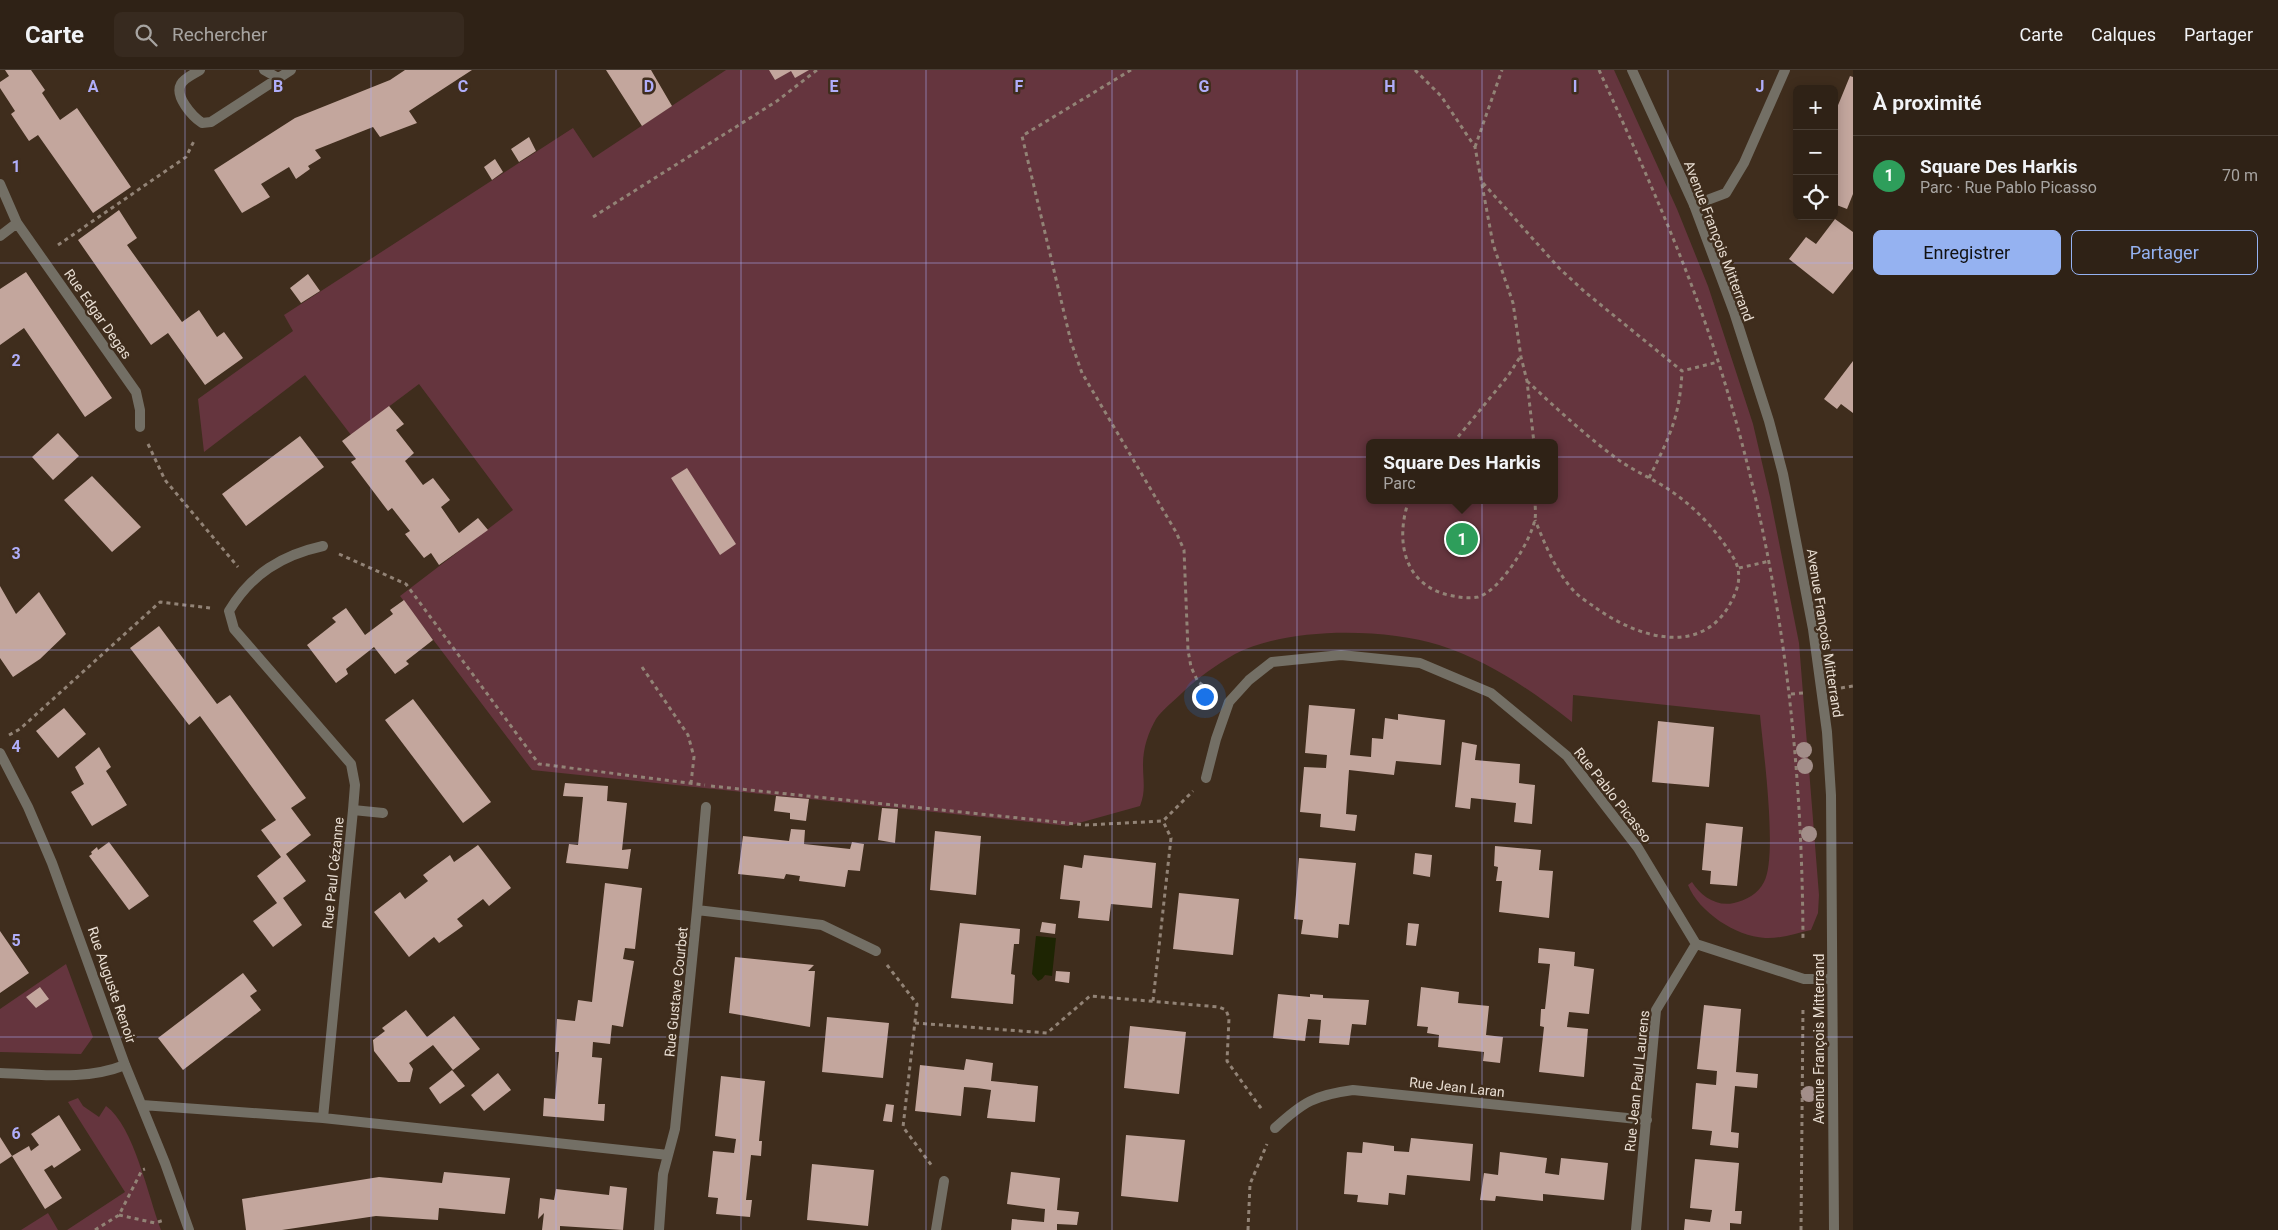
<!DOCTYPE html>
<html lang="fr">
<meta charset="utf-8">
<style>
body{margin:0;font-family:Roboto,sans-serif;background:#372a1f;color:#f1f3f6}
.controls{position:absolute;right:15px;top:15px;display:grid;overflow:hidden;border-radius:8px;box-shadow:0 2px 12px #0003}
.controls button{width:45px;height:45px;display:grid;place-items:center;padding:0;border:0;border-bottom:1px solid #4a3f35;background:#2f2216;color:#f1f3f6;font:25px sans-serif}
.you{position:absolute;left:1204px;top:626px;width:18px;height:18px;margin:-12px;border:4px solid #fff;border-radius:50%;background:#1a73e8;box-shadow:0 0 0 8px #1a73e833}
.badge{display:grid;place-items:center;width:32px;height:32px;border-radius:50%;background:#95b2f1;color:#fff;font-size:16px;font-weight:700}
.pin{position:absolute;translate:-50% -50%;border:2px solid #fff;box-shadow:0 1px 5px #0006}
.popup{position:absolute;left:1366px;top:369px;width:192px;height:65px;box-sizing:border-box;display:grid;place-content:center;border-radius:8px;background:#2f2216;filter:drop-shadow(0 1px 4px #0005);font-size:16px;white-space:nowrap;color:#a7a4a1}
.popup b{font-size:19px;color:#f1f3f6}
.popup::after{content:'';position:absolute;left:50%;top:100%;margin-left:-10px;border:10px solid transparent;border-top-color:#2f2216}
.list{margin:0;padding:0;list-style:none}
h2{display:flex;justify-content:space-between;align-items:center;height:65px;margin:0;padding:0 20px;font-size:21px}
h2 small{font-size:16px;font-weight:400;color:#a7a4a1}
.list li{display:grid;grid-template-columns:32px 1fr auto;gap:15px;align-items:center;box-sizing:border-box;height:80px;padding:0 20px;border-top:1px solid #4a3f35}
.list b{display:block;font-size:19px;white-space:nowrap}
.list p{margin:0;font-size:16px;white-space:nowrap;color:#a7a4a1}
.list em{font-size:16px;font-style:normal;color:#a7a4a1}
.actions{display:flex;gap:10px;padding:15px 20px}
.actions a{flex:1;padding:11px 0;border:1px solid #95b2f1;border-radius:8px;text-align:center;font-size:18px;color:#95b2f1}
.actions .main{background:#95b2f1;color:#111}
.icon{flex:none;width:28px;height:28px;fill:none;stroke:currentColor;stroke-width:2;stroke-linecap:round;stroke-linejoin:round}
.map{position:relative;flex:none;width:1853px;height:1160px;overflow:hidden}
header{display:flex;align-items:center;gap:30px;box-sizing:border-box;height:70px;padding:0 25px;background:#2f2216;border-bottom:1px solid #4a3f35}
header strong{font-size:24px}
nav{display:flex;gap:28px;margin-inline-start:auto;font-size:18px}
.search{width:350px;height:45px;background:#372a1f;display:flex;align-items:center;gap:12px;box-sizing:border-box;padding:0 18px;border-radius:8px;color:#a7a4a1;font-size:19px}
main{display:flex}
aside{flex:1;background:#2f2216}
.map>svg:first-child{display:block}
.green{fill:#65353e;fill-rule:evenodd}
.water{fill:#1e2503}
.building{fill:#c3a69d}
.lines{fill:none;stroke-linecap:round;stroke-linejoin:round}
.path{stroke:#928376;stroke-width:3;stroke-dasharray:4 4;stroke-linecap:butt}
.minor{stroke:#736f65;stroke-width:10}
.tertiary{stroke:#736f65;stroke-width:10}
.tree{fill:#a38e89}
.grid{fill:none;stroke:#b0aefa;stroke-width:1;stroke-opacity:0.55}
.labels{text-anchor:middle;stroke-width:5;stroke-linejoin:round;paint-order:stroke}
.street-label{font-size:14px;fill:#e8ddd2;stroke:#3f2d1d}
.grid-label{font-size:16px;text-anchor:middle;font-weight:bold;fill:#b0aefa;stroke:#3f2d1d;stroke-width:5;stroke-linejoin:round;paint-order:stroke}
</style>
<header>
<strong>Carte</strong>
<div class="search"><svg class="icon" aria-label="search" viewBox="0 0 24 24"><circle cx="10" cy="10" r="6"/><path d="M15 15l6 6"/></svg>Rechercher</div>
<nav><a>Carte</a><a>Calques</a><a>Partager</a></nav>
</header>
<main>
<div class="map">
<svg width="1853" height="1160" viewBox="0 0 1853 1160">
<rect width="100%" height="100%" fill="#3f2d1d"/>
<!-- green -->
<path class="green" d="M726,0H1614L1677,139L1708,216L1753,354L1770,427L1799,573L1819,825L1818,843L1811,860C1797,863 1780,869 1765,868C1735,866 1699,842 1688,815L1692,812C1701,826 1716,837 1734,833C1746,830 1758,824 1764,812C1778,787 1763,678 1760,645L1573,625L1572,652C1531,620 1489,591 1439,575C1384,558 1287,557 1235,584C1216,595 1199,607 1183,622C1175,630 1163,639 1156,649C1148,663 1143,678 1143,695C1143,710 1146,721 1140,736L1068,756L532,700L400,526L513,440L419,314L351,365L305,305L204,382L198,329L293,261L284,245L573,58L593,88ZM1370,373H1554V430H1370Z
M66,894L93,967L81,984L0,982V939Z
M78,1028L83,1036L99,1047L106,1036C134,1056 148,1126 161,1160H67L125,1122L68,1032Z
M48,1143L58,1160H21Z"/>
<!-- water -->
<path class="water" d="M1036,866L1056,868L1052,906L1045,905L1042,909L1038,911L1032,904Z"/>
<!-- building -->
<path class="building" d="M5,0H31L45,20L42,23L60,50L77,38L131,117L93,143L38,65L29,71L11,44L15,41L0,18V12L9,6Z
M405,0H472L409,41L417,53L380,67L373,57L315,80L321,88L308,96L310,99L296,109L289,97L261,114L270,127L242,143L214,100L295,48L390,10Z
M606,0H651L672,36L642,56Z
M769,0H809L795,8L791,1L775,10Z
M1850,6L1853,7V124L1847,139L1834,134V45Z
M529,67L536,81L519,92L511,79Z
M495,89L503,102L492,110L484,97Z
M119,140L137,168L127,175L182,252L199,240L217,267L224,262L243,288L205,315L168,263L151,275L78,170Z
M1835,149L1853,162V199L1833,224L1789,189L1806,167L1816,174Z
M26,202L112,328L85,347L24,258L0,275V219Z
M308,204L320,221L301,233L290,218Z
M1853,291V343L1841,334L1837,339L1824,329Z
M389,336L404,354L396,360L414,383L405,391L423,415L433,408L450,430L441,437L459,463L478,448L488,460L439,495L431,483L424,488L405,464L410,461L392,438L388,441L351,392L356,389L342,371Z
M58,363L79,386L53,410L32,387Z
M300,366L324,397L246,456L222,424Z
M687,398L736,474L720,485L671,408Z
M92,406L141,457L112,482L64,430Z
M0,516L16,544L39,522L66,564L40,589L13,607L0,588Z
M404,530L433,570L406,591L409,594L395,604L374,577L346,599L348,604L336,613L307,575L336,552L332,548L346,538L365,565L393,544L390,540Z
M159,556L217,634L230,625L306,728L291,738L311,765L286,784L306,811L283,828L302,855L273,877L253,851L277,833L257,806L281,787L261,760L276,750L200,646L189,655L130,578Z
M413,629L491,732L463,753L385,650Z
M1309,635L1355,639L1350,685L1371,687L1372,668L1383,669L1385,648L1398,650V644L1445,650L1441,695L1396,691L1394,705L1349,700L1346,744L1357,745L1355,761L1320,757L1321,744L1300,742L1304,697L1326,698L1327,685L1305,683Z
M64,638L86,664L58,688L36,661Z
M1658,651L1714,657L1709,717L1652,712Z
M1462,672L1477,675L1475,690L1520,694L1519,713L1535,715L1532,754L1514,752L1516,733L1471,728L1470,739L1455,737Z
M99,677L111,697L106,701L127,735L92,756L71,722L84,714L75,697Z
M565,713L608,716L607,731L627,733L622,780L631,779L628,799L566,793L569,774L578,775L583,727L563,726Z
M776,726L809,729L806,751L790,749V743L774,741Z
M882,738L898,739L895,773L878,770Z
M1706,753L1743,757L1737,816L1710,814L1711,801L1702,800Z
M791,759L805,760L804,774L850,779L852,772L864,774L860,801L848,800L845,817L799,811L800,806L786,804L784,809L738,804L743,766L789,771Z
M935,761L981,766L976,825L930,820Z
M109,772L149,826L129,840L89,786L92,784L91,782L97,777L98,780Z
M478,775L511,818L489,836L483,829L457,849L463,856L439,873L434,867L409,887L374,842L400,822L405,829L428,811L423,805L450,785L454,792Z
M1495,776L1541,780L1539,800L1553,801L1549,848L1499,842L1502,811H1496L1498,797L1494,796Z
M1415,783L1432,785L1430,807L1413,804Z
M1084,785L1156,793L1152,838L1111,834L1109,851L1078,848L1080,831L1060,829L1064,795L1082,798Z
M1299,788L1356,793L1349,855L1339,854L1338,868L1301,864L1303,850L1294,849Z
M605,813L642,818L635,879L625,878L623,889L634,891L623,957L612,955L610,974L593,972L592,987L602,988L598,1034H605L604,1051L543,1046L544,1028L555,1029L559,982H555L557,949L575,951L578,930L592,932Z
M1179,823L1239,829L1233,885L1173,879Z
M1042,852L1056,854L1055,864L1040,862Z
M960,853L1020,859L1019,874H1014L1011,904L1015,905L1013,934L951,928Z
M1408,853L1419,854L1416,876L1406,875Z
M0,861L29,903L0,923Z
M1539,878L1575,882L1574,896L1594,899L1589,944L1569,942L1567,957L1588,959L1584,1007L1539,1002L1544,957L1540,956L1541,939H1545L1550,894L1538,893Z
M735,887L814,895L808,901H815L810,957L729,943Z
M1056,901L1070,902L1069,913L1055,911Z
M243,903L257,921L250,926L261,940L183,1000L158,968Z
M40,917L49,929L36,938L26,927Z
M1421,917L1459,922L1458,933L1489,936L1486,965L1503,967L1500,993L1483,991L1484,982L1438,977L1439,965L1427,963L1428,957L1417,956Z
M1278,924L1310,927V924L1323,925V928L1369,930L1366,955L1352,954L1349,975L1319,973L1321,950L1308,949L1305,971L1273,968Z
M1704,935L1741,939L1736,1002L1758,1004L1757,1018L1735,1016L1731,1062L1739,1063L1738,1078L1710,1075L1712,1061L1692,1059L1696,1013L1716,1015L1717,1001L1697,999Z
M406,940L427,967L454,946L480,979L453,1000L433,975L409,993L413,999L410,1012H398L374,981L373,970L385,961L382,958Z
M827,947L889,953L883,1008L822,1002Z
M1130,956L1186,962L1179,1024L1124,1018Z
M966,989L993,993L991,1011L1038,1016L1035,1052L987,1048L991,1020L977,1018L964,1017L961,1046L915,1041L920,995L964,1000Z
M452,1000L465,1016L440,1034L429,1018Z
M498,1003L511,1020L484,1041L471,1025Z
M721,1006L765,1011L759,1071H762L761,1086L751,1085L746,1130H752L750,1147L716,1144L718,1128L708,1127L713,1081L734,1083L736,1069L715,1066Z
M886,1034L894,1035L892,1052L883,1051Z
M59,1045L81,1080L54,1098L52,1095L44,1100L62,1128L45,1139L12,1086L0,1094V1067L12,1086L29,1076L31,1081L39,1075L31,1064Z
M1126,1065L1185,1070L1178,1132L1121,1126Z
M1411,1068L1473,1074L1470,1111L1407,1105L1405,1125L1389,1123L1388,1135L1357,1132L1358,1125L1344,1124L1347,1082L1362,1083L1363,1072L1394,1076V1081L1409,1082Z
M1500,1082L1547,1088L1545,1103L1559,1105L1561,1088L1608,1093L1604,1130L1543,1124V1131L1496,1126L1495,1131L1480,1130L1484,1103L1498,1105Z
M1695,1089L1739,1093L1735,1141H1742L1741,1154L1730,1153V1160H1684L1685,1149L1710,1152L1712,1140L1690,1138Z
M812,1094L874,1100L868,1156L807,1150Z
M444,1102L510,1108L505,1144L439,1138L438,1150L376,1146L282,1160H246L242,1129L379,1107L442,1113Z
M1011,1102L1060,1108L1057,1140L1079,1142L1077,1155L1057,1154V1160H1011L1012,1149L1044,1152L1045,1139L1007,1134Z
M610,1116L627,1118L623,1160L560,1156V1160H542L544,1143L538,1149L540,1128L554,1130L556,1119L609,1125Z"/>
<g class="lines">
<!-- path -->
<path class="path" d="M1131,0L1022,66L1071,272L1082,303L1176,462L1184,480L1188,580L1191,597L1198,612L1212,621
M1415,0L1441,26L1475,77L1493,174L1513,233L1521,287L1527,311L1534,373
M1599,0C1643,96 1687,193 1719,294C1779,484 1802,670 1803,869
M1475,77L1502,0
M1483,113L1559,198L1585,222L1682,301L1718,292
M593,147L777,31L817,0
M58,175L186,87L194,71
M1527,311C1556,338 1585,365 1616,388C1633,401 1654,409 1671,421C1695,437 1718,462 1733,487C1741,500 1740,513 1734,526C1707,588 1641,570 1596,538C1589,533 1579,527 1573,520C1555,500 1545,474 1535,450
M1453,373L1508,306L1520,287
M148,374L165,410L238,497
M1649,408C1669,368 1680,347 1682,301
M1409,430C1395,469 1403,514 1448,525C1458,527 1467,529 1478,527C1500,521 1531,471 1535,449C1536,443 1535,436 1535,430
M339,484L406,514L539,694L705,715
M1739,498L1770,491
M642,597L688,665L694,687L691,713
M1841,618L1853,616
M1791,624L1803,623
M9,665L20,659L160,532L210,538
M711,716L1086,755L1163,751L1193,721
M887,895L917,934L903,1057L932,1096
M1153,931L1171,768L1163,751
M915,953L1047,963L1090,926L1219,937L1226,940L1229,948L1227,991L1263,1041
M119,1145L155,1153L164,1150
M95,1160L119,1145L142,1100L145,1099
M1248,1160L1250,1114L1267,1074
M1801,1160L1803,937"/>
<!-- minor -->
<path class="minor" d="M200,0C194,4 184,8 181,14C174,26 192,46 202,53L211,52L291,0
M264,0L278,8
M0,114L17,153L136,322L140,340V357
M1694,135L1726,123L1744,93L1785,0
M0,166L17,153
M0,683L28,737L52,793L125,995L165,1093L189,1160
M1206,708L1216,669L1229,632L1249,610L1272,592L1341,585L1420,593L1491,623L1567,686L1638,778L1696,874L1804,909H1832
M353,740L383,743
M697,840L706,737
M0,1003C42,1004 85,1011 125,995
M142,1035L323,1048L353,740L355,715L351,694L234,559L229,541C251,504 282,485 323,476
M323,1048L668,1085
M1275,1058C1303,1032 1315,1025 1353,1020L1647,1050
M659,1160L663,1104L675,1059L697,840L822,855L876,881
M936,1160L944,1111
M1636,1160L1656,940L1696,874"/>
<!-- tertiary -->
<path class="tertiary" d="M1632,0L1694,135L1734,242L1769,351L1783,404L1813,559L1827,662L1831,725L1834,1160"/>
</g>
<!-- trees -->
<g class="tree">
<circle cx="1804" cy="680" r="8"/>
<circle cx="1805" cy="696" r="8"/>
<circle cx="1809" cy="764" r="8"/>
<circle cx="1809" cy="1024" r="8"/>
</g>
<!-- grid -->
<path class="grid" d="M185,0V1160M371,0V1160M556,0V1160M741,0V1160M926,0V1160M1112,0V1160M1297,0V1160M1482,0V1160M1668,0V1160M0,193H1853M0,387H1853M0,580H1853M0,773H1853M0,967H1853"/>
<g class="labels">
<!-- street labels -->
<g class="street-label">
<text transform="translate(1719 171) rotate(69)" y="5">Avenue François Mitterrand</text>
<text transform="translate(98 244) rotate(55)" y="5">Rue Edgar Degas</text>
<text transform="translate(1825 563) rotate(81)" y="5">Avenue François Mitterrand</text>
<text transform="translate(1613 725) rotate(52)" y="5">Rue Pablo Picasso</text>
<text transform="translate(333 803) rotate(-84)" y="5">Rue Paul Cézanne</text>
<text transform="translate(112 915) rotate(71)" y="5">Rue Auguste Renoir</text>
<text transform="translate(676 922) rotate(-84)" y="5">Rue Gustave Courbet</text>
<text transform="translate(1819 969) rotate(-90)" y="5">Avenue François Mitterrand</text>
<text transform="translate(1637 1011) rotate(-84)" y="5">Rue Jean Paul Laurens</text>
<text transform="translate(1457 1017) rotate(6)" y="5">Rue Jean Laran</text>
</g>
</g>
<g class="grid-label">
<text x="93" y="22">A</text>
<text x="278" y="22">B</text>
<text x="463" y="22">C</text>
<text x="649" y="22">D</text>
<text x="834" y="22">E</text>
<text x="1019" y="22">F</text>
<text x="1204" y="22">G</text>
<text x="1390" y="22">H</text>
<text x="1575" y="22">I</text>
<text x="1760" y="22">J</text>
<text x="16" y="102">1</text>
<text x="16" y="296">2</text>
<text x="16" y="489">3</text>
<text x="16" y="682">4</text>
<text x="16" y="876">5</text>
<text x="16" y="1069">6</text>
</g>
</svg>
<div class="controls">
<button>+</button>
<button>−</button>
<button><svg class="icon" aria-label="locate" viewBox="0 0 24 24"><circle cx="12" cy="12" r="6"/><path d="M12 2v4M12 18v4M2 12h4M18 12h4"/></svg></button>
</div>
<div class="you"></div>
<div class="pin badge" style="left:1462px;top:469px;background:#2e9e5b">1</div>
<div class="popup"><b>Square Des Harkis</b>Parc</div>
</div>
<aside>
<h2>À proximité<small></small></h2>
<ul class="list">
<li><span class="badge" style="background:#2e9e5b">1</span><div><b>Square Des Harkis</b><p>Parc · Rue Pablo Picasso</p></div><em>70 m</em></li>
</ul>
<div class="actions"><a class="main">Enregistrer</a><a>Partager</a></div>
</aside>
</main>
